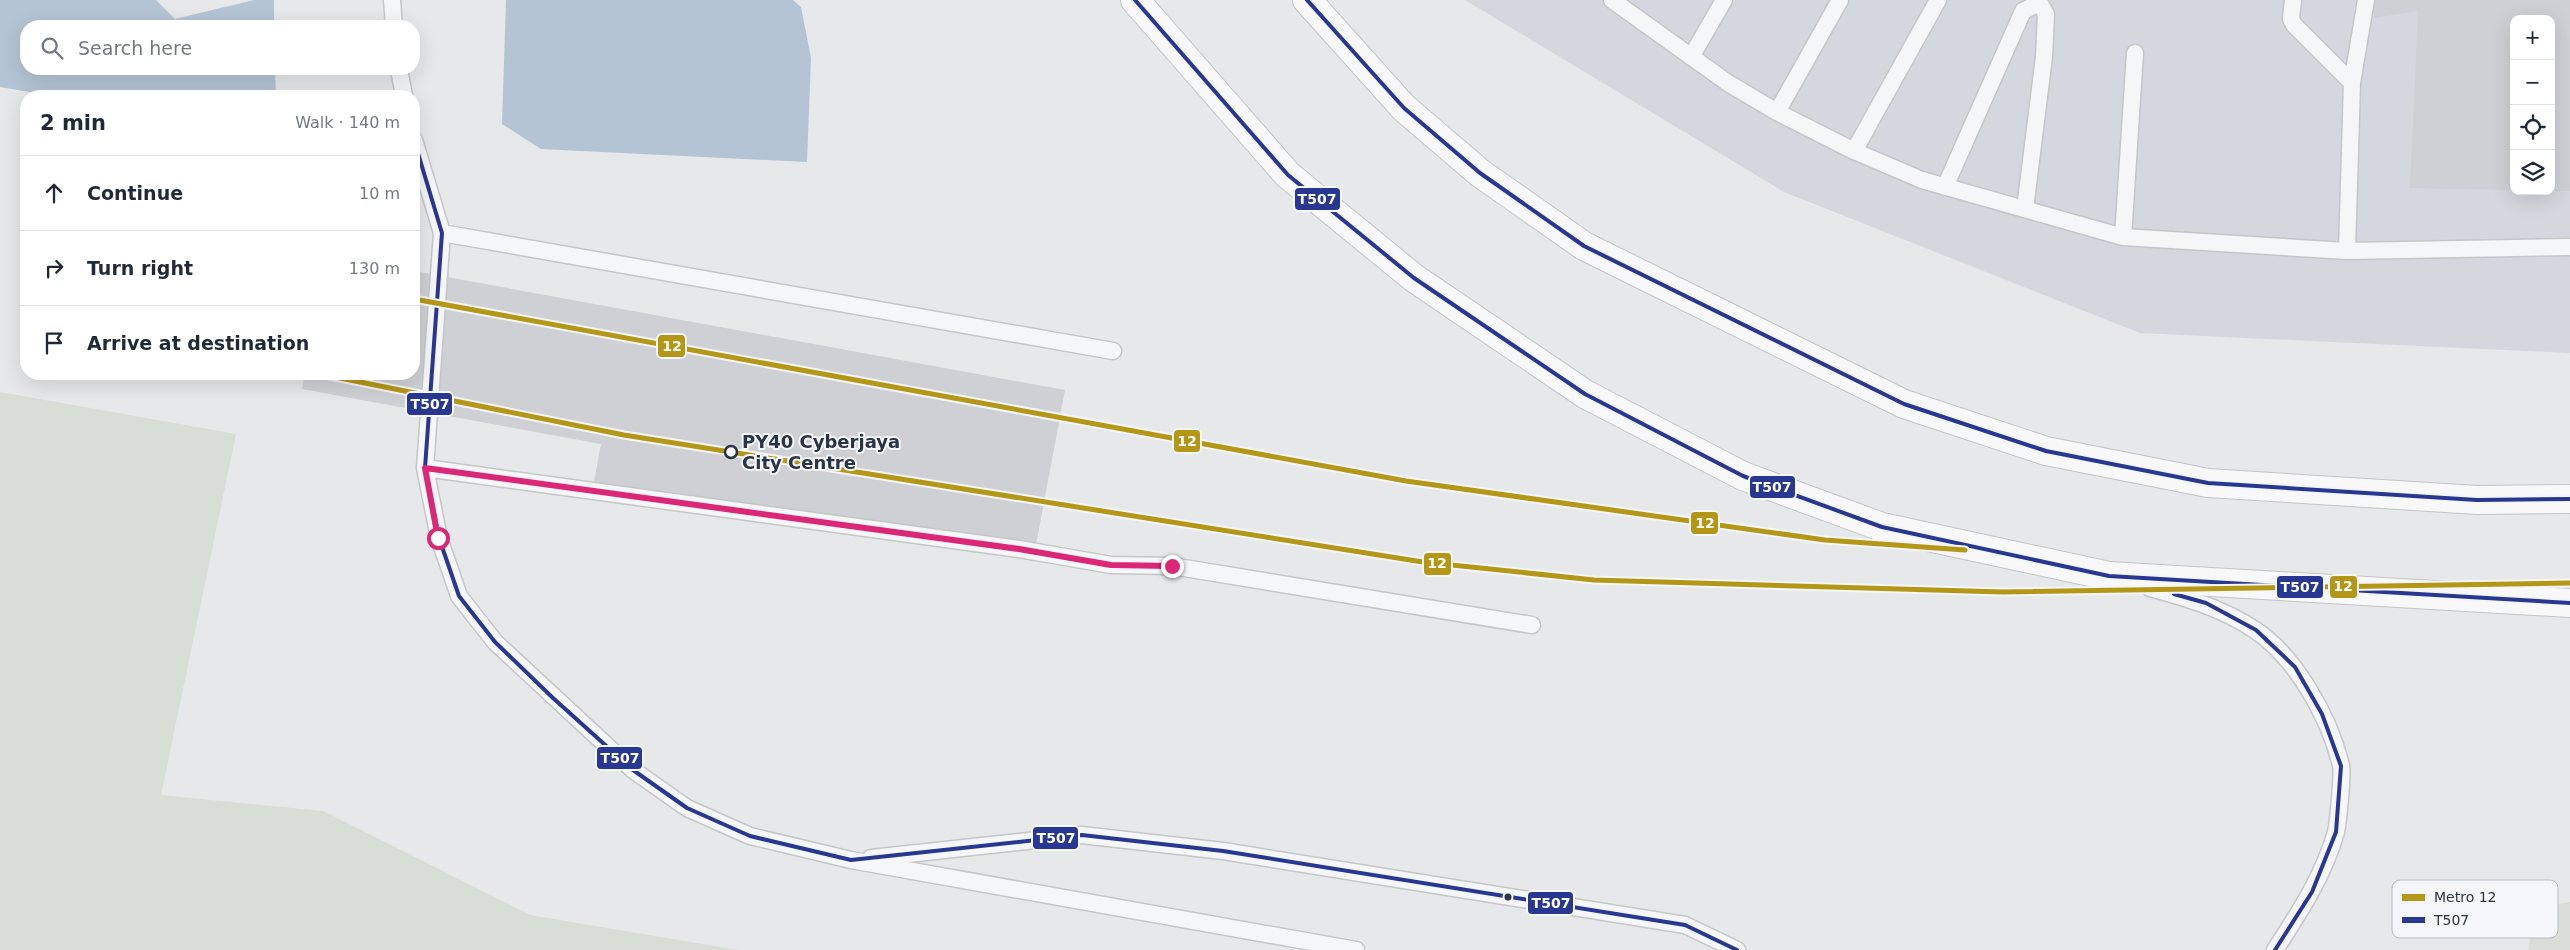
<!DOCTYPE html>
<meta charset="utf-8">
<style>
body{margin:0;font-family:"DejaVu Sans",sans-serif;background:#f6f6f7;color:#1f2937}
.controls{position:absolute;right:15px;top:15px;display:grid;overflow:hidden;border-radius:10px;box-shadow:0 5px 20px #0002}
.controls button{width:45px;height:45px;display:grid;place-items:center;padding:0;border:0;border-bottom:1px solid #e0e1e3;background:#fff;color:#1f2937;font:25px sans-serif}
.stop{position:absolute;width:15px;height:15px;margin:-11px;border:4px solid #db2777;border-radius:50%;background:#fff}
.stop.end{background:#db2777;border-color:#fff;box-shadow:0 1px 5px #0008}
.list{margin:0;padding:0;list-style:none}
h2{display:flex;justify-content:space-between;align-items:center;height:65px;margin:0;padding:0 20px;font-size:21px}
h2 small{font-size:16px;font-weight:400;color:#747a83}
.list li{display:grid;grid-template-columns:32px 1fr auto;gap:15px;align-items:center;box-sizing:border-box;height:75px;padding:0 20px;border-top:1px solid #e0e1e3}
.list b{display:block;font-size:19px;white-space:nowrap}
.list em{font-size:16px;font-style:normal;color:#747a83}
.icon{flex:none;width:28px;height:28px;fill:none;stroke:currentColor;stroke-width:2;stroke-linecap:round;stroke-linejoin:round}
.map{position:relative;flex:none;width:2570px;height:950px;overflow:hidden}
.search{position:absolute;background:#fff;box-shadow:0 5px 20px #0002;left:20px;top:20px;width:400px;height:55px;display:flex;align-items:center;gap:12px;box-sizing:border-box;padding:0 18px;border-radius:20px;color:#747a83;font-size:19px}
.panel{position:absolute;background:#fff;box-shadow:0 5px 20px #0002;left:20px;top:90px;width:400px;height:290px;border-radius:20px}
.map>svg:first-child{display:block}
.built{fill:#d4d7dd;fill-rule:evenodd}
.green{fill:#d6ded6}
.water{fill:#b4c4d5}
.building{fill:#ced0d3}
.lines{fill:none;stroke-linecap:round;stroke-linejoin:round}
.service-casing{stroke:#c4c6c8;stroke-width:19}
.primary-casing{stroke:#c2c5c8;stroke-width:30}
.service{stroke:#f5f6f7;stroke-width:16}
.primary{stroke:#f8f8f8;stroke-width:28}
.bus-1-casing{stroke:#f4f6f9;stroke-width:8}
.bus-1{stroke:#283890;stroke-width:4}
.metro-1-casing{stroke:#f4f6f9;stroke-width:9}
.metro-1{stroke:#b59718;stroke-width:5}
.route{stroke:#db2777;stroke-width:6}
.stop-dot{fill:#f4f6f9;stroke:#2b3445;stroke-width:2.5}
.bus-dot{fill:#2b3445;stroke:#f4f6f9;stroke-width:2}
.labels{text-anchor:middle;stroke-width:4;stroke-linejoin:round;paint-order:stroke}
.stop-label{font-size:18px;font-weight:bold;fill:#2b3445;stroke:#f4f6f9;text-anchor:start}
.key{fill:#f4f6f9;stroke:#b8bcc3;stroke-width:1}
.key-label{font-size:14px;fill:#2b3445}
.line-badge{stroke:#f4f6f9;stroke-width:2}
.badge-label{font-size:14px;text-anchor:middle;font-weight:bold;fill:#fff}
</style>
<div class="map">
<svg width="2570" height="950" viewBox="0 0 2570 950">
<rect width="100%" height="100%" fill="#e6e8ea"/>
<!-- built -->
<path class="built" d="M1465,0H2570V353L2140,333L1784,192ZM2514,19H2551V191H2514Z"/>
<!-- green -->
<path class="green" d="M0,392L236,434L161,795L323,811L530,915L738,950H0Z
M2570,902V950H2528L2536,909Z"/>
<!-- water -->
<path class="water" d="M0,0H156L175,19L254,0H274V26H26V69H275L276,96H53L0,87Z
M506,0H793L801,7L811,58L807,162L541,149L502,124Z"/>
<!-- building -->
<path class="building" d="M2373,0H2570V191H2551V19H2514V190L2410,188L2418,11L2374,18Z
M414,271L1065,390L1033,561L594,482L601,444L302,389L305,374H414Z"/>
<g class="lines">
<defs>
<path id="service" d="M392,0L394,26
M1612,0L1728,83L1777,112L1854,151L1922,180L2123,237L2347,251L2570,247
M2293,0L2291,19L2294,25L2352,83
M1691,57L1724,0
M399,69L404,96
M1777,112L1840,0
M414,140L442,233L425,468L439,538L459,596L495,642L633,770L687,808L750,836L851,860L1356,950
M1854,151L1938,0
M1945,187L2023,11L2039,3
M2025,209L2044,57L2046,14L2038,0
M442,233L1113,351
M2123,237L2135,53
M2347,251L2352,83L2366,0
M425,468L1019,549L1111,565L1172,566L1532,625
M2150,588C2187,598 2222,608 2255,630C2296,657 2329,717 2341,765C2343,773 2338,823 2336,832C2324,875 2299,913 2275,950
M871,858L1082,835L1223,851L1685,925L1737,950"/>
<path id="primary" d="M1135,0L1288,175L1414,278L1585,394L1743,476L1882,527L2109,576L2570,603
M1307,0L1404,108L1480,173L1584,246L1904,404L2046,451L2208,483L2477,500L2570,499"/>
</defs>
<!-- service casing -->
<use href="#service" class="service-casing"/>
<!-- primary casing -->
<use href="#primary" class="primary-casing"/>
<!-- service -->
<use href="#service" class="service"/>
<!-- primary -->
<use href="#primary" class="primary"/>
<defs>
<path id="bus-1" d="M1135,0L1288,175L1414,278L1585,394L1743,476L1882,527L2109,576L2570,603
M1307,0L1404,108L1480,173L1584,246L1904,404L2046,451L2208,483L2477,500L2570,499
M414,140L442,233L425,468L439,538L459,596L495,642L553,698L633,770L687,808L750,836L851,860L1082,835L1223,851L1685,925L1737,950
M2174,594L2206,603L2256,630L2295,667L2322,714L2341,766L2336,832L2312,892L2275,950"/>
</defs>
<!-- bus-1 casing -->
<use href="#bus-1" class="bus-1-casing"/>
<!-- bus-1 -->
<use href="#bus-1" class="bus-1"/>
<defs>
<path id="metro-1" d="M414,299L1406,481L1825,540L1965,550
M320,374L624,435L1423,562L1594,580L2003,592L2570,583"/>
</defs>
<!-- metro-1 casing -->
<use href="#metro-1" class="metro-1-casing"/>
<!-- metro-1 -->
<use href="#metro-1" class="metro-1"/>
</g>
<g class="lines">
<!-- route -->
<path class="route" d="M438,538L425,468L1019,549L1111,565L1172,566"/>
</g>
<!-- markers -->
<circle class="stop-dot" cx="731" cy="452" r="6"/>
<circle class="bus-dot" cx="1508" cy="897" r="4.5"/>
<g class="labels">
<!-- stop labels -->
<g class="stop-label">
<text x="742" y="448">PY40 Cyberjaya<tspan x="742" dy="21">City Centre</tspan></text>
</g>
</g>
<!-- legend -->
<rect x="2392" y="880" width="166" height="58" rx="8" class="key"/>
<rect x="2402" y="894" width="23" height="7" fill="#b59718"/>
<rect x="2402" y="917" width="23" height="6" fill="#283890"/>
<g class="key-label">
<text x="2434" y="902">Metro 12</text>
<text x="2434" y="925">T507</text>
</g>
<g class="line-badge">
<rect x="1294" y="187" width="47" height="24" rx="5" fill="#283890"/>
<rect x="657" y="334" width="29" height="24" rx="5" fill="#b59718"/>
<rect x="406" y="392" width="47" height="24" rx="5" fill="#283890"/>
<rect x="1173" y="429" width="28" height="24" rx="5" fill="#b59718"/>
<rect x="1749" y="475" width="47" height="24" rx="5" fill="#283890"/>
<rect x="1690" y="511" width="29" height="24" rx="5" fill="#b59718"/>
<rect x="1423" y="552" width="29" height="24" rx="5" fill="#b59718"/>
<rect x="2329" y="575" width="29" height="24" rx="5" fill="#b59718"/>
<rect x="2276" y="575" width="48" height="24" rx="5" fill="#283890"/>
<rect x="596" y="746" width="47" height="24" rx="5" fill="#283890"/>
<rect x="1032" y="826" width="47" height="24" rx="5" fill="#283890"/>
<rect x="1527" y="891" width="47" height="24" rx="5" fill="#283890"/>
</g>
<g class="badge-label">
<text x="1317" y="204">T507</text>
<text x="672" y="351">12</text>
<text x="430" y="409">T507</text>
<text x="1187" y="446">12</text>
<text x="1772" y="492">T507</text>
<text x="1705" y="528">12</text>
<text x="1437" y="568">12</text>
<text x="2343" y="591">12</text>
<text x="2300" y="592">T507</text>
<text x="620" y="763">T507</text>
<text x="1056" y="843">T507</text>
<text x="1551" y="908">T507</text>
</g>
</svg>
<div class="controls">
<button>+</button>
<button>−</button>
<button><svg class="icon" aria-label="locate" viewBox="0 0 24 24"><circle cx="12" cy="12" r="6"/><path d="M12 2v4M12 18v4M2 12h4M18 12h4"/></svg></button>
<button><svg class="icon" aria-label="layers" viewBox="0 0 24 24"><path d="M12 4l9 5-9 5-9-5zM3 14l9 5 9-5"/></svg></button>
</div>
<div class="stop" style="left:438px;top:538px"></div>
<div class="stop end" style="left:1172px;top:566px"></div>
<div class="search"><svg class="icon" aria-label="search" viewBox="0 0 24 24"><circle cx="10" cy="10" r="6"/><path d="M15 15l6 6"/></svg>Search here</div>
<section class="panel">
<h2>2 min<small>Walk · 140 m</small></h2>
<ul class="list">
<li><svg class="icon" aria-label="ahead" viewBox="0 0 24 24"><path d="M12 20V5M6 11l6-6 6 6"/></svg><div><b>Continue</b></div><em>10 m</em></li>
<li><svg class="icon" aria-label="right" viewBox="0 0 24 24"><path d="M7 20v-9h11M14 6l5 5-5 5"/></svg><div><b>Turn right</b></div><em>130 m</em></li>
<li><svg class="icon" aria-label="arrive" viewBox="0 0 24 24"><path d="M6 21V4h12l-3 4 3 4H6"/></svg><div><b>Arrive at destination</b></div></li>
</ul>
</section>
</div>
